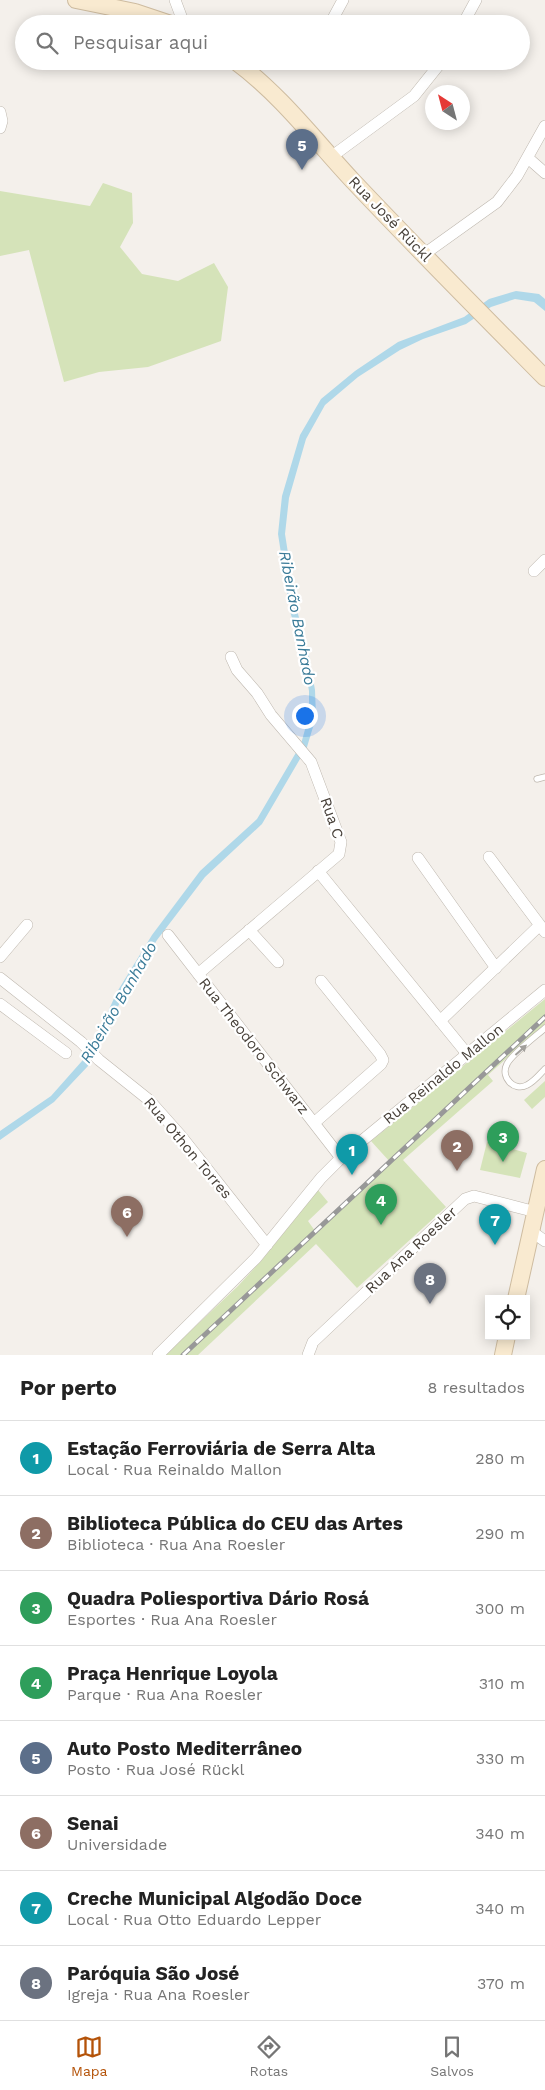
<!DOCTYPE html>
<html lang="pt">
<meta charset="utf-8">
<style>
body{margin:0;font-family:"Work Sans",sans-serif;background:#f2f2f2;color:#222}
.controls{position:absolute;right:15px;bottom:15px;display:grid;overflow:hidden;border-radius:0px;box-shadow:0 2px 12px #0003}
.controls button{width:45px;height:45px;display:grid;place-items:center;padding:0;border:0;border-bottom:1px solid #e0e0e0;background:#fff;color:#222;font:25px sans-serif}
.compass{position:absolute;left:425px;top:85px;width:45px;height:45px;border-radius:50%;background:#fff;box-shadow:0 2px 12px #0003;rotate:324deg}
.you{position:absolute;left:304px;top:715px;width:18px;height:18px;margin:-12px;border:4px solid #fff;border-radius:50%;background:#1a73e8;box-shadow:0 0 0 8px #1a73e833}
.badge{display:grid;place-items:center;width:32px;height:32px;border-radius:50%;background:#b45309;color:#fff;font-size:16px;font-weight:700}
.pin{position:absolute;translate:-50% -41px;filter:drop-shadow(0 1px 2px #0008)}
.pin::after{content:'';position:absolute;top:26px;width:18px;height:15px;background:inherit;clip-path:polygon(0 0,100% 0,50% 100%)}
.list{margin:0;padding:0;list-style:none}
h2{display:flex;justify-content:space-between;align-items:center;height:65px;margin:0;padding:0 20px;font-size:21px}
h2 small{font-size:16px;font-weight:400;color:#767676}
.list li{display:grid;grid-template-columns:32px 1fr auto;gap:15px;align-items:center;box-sizing:border-box;height:75px;padding:0 20px;border-top:1px solid #e0e0e0}
.list b{display:block;font-size:19px;white-space:nowrap}
.list p{margin:0;font-size:16px;white-space:nowrap;color:#767676}
.list em{font-size:16px;font-style:normal;color:#767676}
.icon{flex:none;width:28px;height:28px;fill:none;stroke:currentColor;stroke-width:2;stroke-linecap:round;stroke-linejoin:round}
.map{position:relative;flex:none;width:545px;height:1355px;overflow:hidden}
.search{position:absolute;background:#fff;box-shadow:0 2px 12px #0003;left:15px;right:15px;top:15px;height:55px;display:flex;align-items:center;gap:12px;box-sizing:border-box;padding:0 18px;border-radius:28px;color:#767676;font-size:19px}
.sheet{height:665px;background:#fff}
nav{display:flex;justify-content:space-around;align-items:center;box-sizing:border-box;height:70px;border-top:1px solid #e0e0e0;background:#fff;font-size:14px;color:#767676}
nav a{display:grid;justify-items:center;gap:2px}
nav .on{color:#b45309}
.map>svg:first-child{display:block}
.green{fill:#d5e3b9}
.water{fill:#afd8e9}
.lines{fill:none;stroke-linecap:round;stroke-linejoin:round}
.lane-casing{stroke:#beb7ae;stroke-width:7}
.street-casing{stroke:#beb7ae;stroke-width:12}
.secondary-casing{stroke:#cebca0;stroke-width:18}
.lane{stroke:#fff;stroke-width:5.5}
.street{stroke:#fff;stroke-width:11}
.secondary{stroke:#f9ead0;stroke-width:16}
.rail-casing{stroke:#989898;stroke-width:5}
.rail{stroke:#fff;stroke-width:3;stroke-dasharray:9;stroke-linecap:butt}
.oneway{fill:#a3a09c}
.labels{text-anchor:middle;stroke-width:4.5;stroke-linejoin:round;paint-order:stroke}
.street-label{font-size:15px;fill:#474039;stroke:#fff}
.water-label{font-size:16px;font-style:italic;fill:#3a7b98;stroke:#fff}
</style>
<div class="map">
<svg width="545" height="1355" viewBox="0 0 545 1355">
<rect width="100%" height="100%" fill="#f4f0eb"/>
<!-- green -->
<path class="green" d="M103,183L132,193L133,223L120,247L142,274L178,281L214,263L228,287L221,341L148,367L99,372L64,382L29,250L0,256V191L90,206Z
M545,999V1024L488,1075L493,1081L403,1160L446,1207L357,1288L316,1244L198,1355H165L238,1286L261,1261L318,1190L328,1202L308,1221L315,1231L390,1162L371,1141Z
M545,1081V1097L532,1109L524,1100Z
M487,1142L527,1153L520,1178L480,1170Z"/>
<!-- water -->
<path class="water" d="M516,291L539,294L545,299V311L534,302L515,299L491,307L466,324L423,339L400,350L358,377L325,405L306,439L289,498L285,534L297,610L309,656L315,690L316,717L307,747L262,824L205,877L157,940L123,996L98,1048L88,1066L54,1102L0,1140V1131L51,1096L82,1061L93,1044L117,992L152,935L200,871L257,819L301,744L309,715V691L303,657L290,611L278,534L282,496L300,435L321,399L355,371L398,342L464,317L489,299Z"/>
<g class="lines">
<defs>
<path id="lane" d="M537,779L545,777
M545,1028C536,1036 511,1055 507,1064C500,1077 514,1092 527,1085C534,1082 540,1074 545,1069"/>
<path id="street" d="M175,0L184,24
M330,24L343,0
M463,24L476,0
M0,112L2,121L0,128
M331,157L414,96L442,61
M528,158L545,173
M423,255L497,202L517,176L545,126
M534,571L545,560
M489,857L545,932
M418,858L496,968
M318,871L468,1055
M249,930L278,962
M168,935L341,1158
M0,957L27,925
M198,974L339,854L341,842L311,762L271,715L257,693L237,670L231,657
M0,978L81,1042L99,1060L149,1100L181,1136L267,1245
M0,1004L66,1053
M440,1021L540,925
M314,1123L381,1064L383,1060L380,1054L321,981
M531,1231L545,1241
M158,1355L256,1258L321,1178L341,1158L545,990
M308,1355L313,1342L465,1199L474,1196L536,1212"/>
<path id="secondary" d="M76,0L135,12L171,24
M235,61C280,94 314,139 352,180C415,247 480,312 545,378
M516,1299L545,1169
M503,1355L507,1336"/>
</defs>
<!-- lane casing -->
<use href="#lane" class="lane-casing"/>
<!-- street casing -->
<use href="#street" class="street-casing"/>
<!-- secondary casing -->
<use href="#secondary" class="secondary-casing"/>
<!-- lane -->
<use href="#lane" class="lane"/>
<!-- street -->
<use href="#street" class="street"/>
<!-- secondary -->
<use href="#secondary" class="secondary"/>
<defs>
<path id="rail" d="M183,1355L545,1017"/>
</defs>
<!-- rail casing -->
<use href="#rail" class="rail-casing"/>
<!-- rail -->
<use href="#rail" class="rail"/>
</g>
<!-- one-way arrows -->
<defs><path id="oneway-solid" d="M-6-.8H1V-3.2L6.5 0L1 3.2V.8H-6Z" transform="scale(1.25)"/></defs>
<use class="oneway" href="#oneway-solid" transform="translate(521 1050) rotate(-42)"/>
<g class="labels">
<!-- street labels -->
<g class="street-label">
<text transform="translate(390 219) rotate(46)" y="5">Rua José Rückl</text>
<text transform="translate(332 818) rotate(71)" y="5">Rua C</text>
<text transform="translate(254 1046) rotate(52)" y="5">Rua Theodoro Schwarz</text>
<text transform="translate(443 1074) rotate(-39)" y="5">Rua Reinaldo Mallon</text>
<text transform="translate(188 1148) rotate(50)" y="5">Rua Othon Torres</text>
<text transform="translate(411 1250) rotate(-43)" y="5">Rua Ana Roesler</text>
</g>
<!-- water labels -->
<g class="water-label">
<text transform="translate(298 618) rotate(79)" y="6">Ribeirão Banhado</text>
<text transform="translate(118 1002) rotate(-60)" y="6">Ribeirão Banhado</text>
</g>
</g>
</svg>
<div class="controls">
<button><svg class="icon" aria-label="locate" viewBox="0 0 24 24"><circle cx="12" cy="12" r="6"/><path d="M12 2v4M12 18v4M2 12h4M18 12h4"/></svg></button>
</div>
<svg class="compass" viewBox="-18 -18 36 36"><path d="M0-13l5 13h-10z" fill="#e53935"/><path d="M0 13l5-13h-10z" fill="#767676"/></svg>
<div class="you"></div>
<div class="pin badge" style="left:352px;top:1175px;background:#0f9aa8">1</div>
<div class="pin badge" style="left:457px;top:1171px;background:#8d6e63">2</div>
<div class="pin badge" style="left:503px;top:1162px;background:#2e9e5b">3</div>
<div class="pin badge" style="left:381px;top:1225px;background:#2e9e5b">4</div>
<div class="pin badge" style="left:302px;top:170px;background:#5c6f8a">5</div>
<div class="pin badge" style="left:127px;top:1237px;background:#8d6e63">6</div>
<div class="pin badge" style="left:495px;top:1245px;background:#0f9aa8">7</div>
<div class="pin badge" style="left:430px;top:1304px;background:#6b7280">8</div>
<div class="search"><svg class="icon" aria-label="search" viewBox="0 0 24 24"><circle cx="10" cy="10" r="6"/><path d="M15 15l6 6"/></svg>Pesquisar aqui</div>
</div>
<section class="sheet">
<h2>Por perto<small>8 resultados</small></h2>
<ul class="list">
<li><span class="badge" style="background:#0f9aa8">1</span><div><b>Estação Ferroviária de Serra Alta</b><p>Local · Rua Reinaldo Mallon</p></div><em>280 m</em></li>
<li><span class="badge" style="background:#8d6e63">2</span><div><b>Biblioteca Pública do CEU das Artes</b><p>Biblioteca · Rua Ana Roesler</p></div><em>290 m</em></li>
<li><span class="badge" style="background:#2e9e5b">3</span><div><b>Quadra Poliesportiva Dário Rosá</b><p>Esportes · Rua Ana Roesler</p></div><em>300 m</em></li>
<li><span class="badge" style="background:#2e9e5b">4</span><div><b>Praça Henrique Loyola</b><p>Parque · Rua Ana Roesler</p></div><em>310 m</em></li>
<li><span class="badge" style="background:#5c6f8a">5</span><div><b>Auto Posto Mediterrâneo</b><p>Posto · Rua José Rückl</p></div><em>330 m</em></li>
<li><span class="badge" style="background:#8d6e63">6</span><div><b>Senai</b><p>Universidade</p></div><em>340 m</em></li>
<li><span class="badge" style="background:#0f9aa8">7</span><div><b>Creche Municipal Algodão Doce</b><p>Local · Rua Otto Eduardo Lepper</p></div><em>340 m</em></li>
<li><span class="badge" style="background:#6b7280">8</span><div><b>Paróquia São José</b><p>Igreja · Rua Ana Roesler</p></div><em>370 m</em></li>
</ul>
</section>
<nav>
<a class="on"><svg class="icon" aria-label="map" viewBox="0 0 24 24"><path d="M3 6l6-2 6 2 6-2v14l-6 2-6-2-6 2zM9 4v14M15 6v14"/></svg>Mapa</a>
<a><svg class="icon" aria-label="directions" viewBox="0 0 24 24"><path d="M12 3l9 9-9 9-9-9zM9 14v-3h6M13 9l2 2-2 2"/></svg>Rotas</a>
<a><svg class="icon" aria-label="saved" viewBox="0 0 24 24"><path d="M7 4h10v16l-5-4-5 4z"/></svg>Salvos</a>
</nav>
